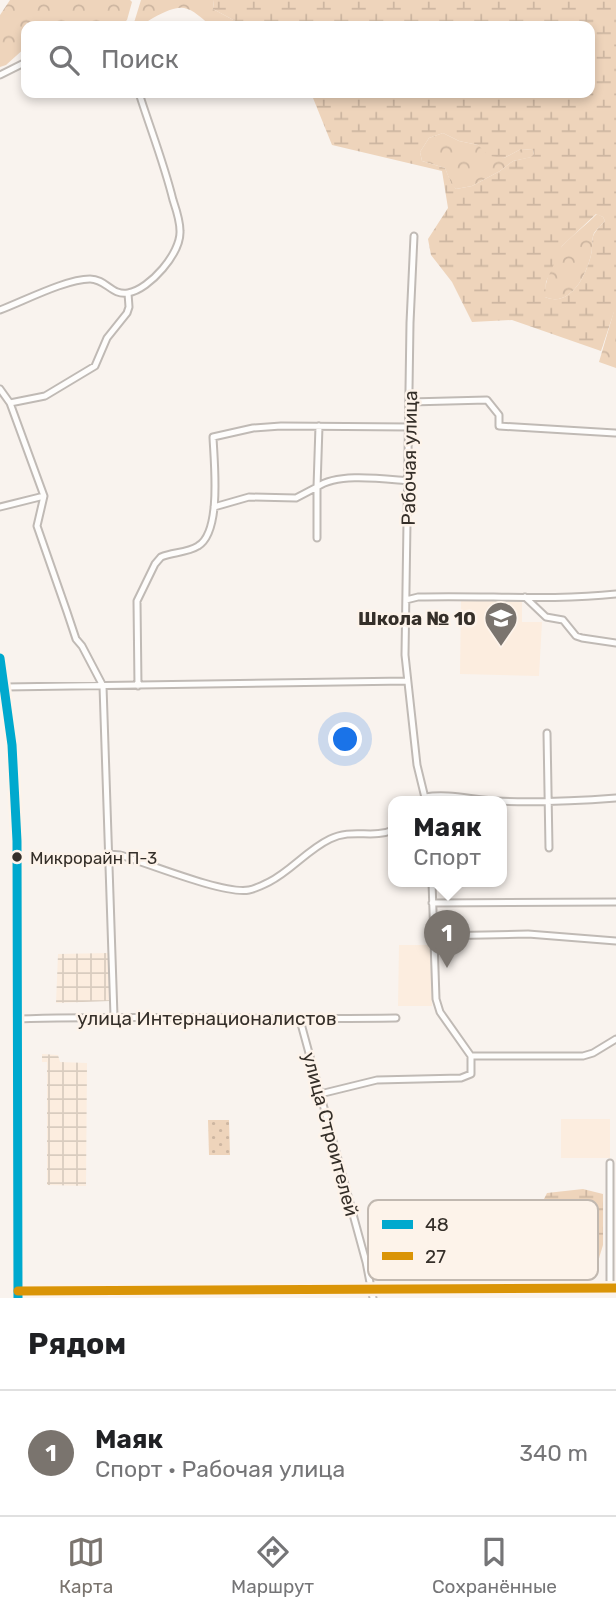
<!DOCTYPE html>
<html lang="ru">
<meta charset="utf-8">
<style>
body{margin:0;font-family:Rubik,sans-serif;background:#f6f6f6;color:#202124}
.you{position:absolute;left:346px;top:740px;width:24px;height:24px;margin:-18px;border:5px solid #fff;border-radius:50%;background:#1a73e8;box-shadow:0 0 0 10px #1a73e833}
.badge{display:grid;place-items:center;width:46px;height:46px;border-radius:50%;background:#7a746e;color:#fff;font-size:23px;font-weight:700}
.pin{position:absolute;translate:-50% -58px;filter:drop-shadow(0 2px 4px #0008)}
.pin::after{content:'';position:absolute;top:37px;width:24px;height:21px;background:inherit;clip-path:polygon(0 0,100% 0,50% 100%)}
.popup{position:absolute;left:388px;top:796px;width:119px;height:91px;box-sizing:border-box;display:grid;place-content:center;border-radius:14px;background:#fff;filter:drop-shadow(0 2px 5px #0005);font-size:23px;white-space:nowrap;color:#757577}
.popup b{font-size:26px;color:#202124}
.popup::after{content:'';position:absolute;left:50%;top:100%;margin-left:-14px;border:14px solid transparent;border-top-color:#fff}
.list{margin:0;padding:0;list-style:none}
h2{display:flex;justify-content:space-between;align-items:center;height:91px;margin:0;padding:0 28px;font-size:30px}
h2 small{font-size:23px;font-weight:400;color:#757577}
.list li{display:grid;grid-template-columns:46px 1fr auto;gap:21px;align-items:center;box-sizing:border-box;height:126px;padding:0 28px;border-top:2px solid #e0e0e0}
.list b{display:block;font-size:26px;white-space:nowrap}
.list p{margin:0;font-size:23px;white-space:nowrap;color:#757577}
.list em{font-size:23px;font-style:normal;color:#757577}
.icon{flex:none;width:38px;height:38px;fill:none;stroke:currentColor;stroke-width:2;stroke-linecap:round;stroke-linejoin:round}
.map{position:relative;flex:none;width:616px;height:1298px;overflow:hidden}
.search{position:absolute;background:#fff;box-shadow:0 4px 10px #0003;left:21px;right:21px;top:21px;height:77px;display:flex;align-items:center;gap:18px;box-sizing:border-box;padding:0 24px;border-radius:14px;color:#757577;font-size:26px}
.sheet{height:217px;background:#fff}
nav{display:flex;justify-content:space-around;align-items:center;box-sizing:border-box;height:98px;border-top:2px solid #e0e0e0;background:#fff;font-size:19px;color:#757577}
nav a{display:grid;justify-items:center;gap:4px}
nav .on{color:#7a746e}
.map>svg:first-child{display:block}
.built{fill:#fceddf}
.industrial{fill:url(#industrial-grid)}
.forest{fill:url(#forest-crowns)}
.wetland{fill:url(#wetland-marsh);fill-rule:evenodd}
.park{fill:url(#park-dots)}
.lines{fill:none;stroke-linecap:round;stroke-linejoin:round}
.minor-casing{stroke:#c0bab5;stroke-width:9}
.major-casing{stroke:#c0bab5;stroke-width:10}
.minor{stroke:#fefdfc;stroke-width:5}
.major{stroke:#fefdfc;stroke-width:7}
.bus-1-casing{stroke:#fdf3ea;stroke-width:14}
.bus-2-casing{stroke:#fdf3ea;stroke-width:14}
.bus-1{stroke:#00a9ce;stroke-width:9}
.bus-2{stroke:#da9406;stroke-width:9}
.bus-dot{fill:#352f29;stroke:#fdf3ea;stroke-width:2.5}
.labels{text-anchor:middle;stroke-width:5;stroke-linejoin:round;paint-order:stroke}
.bus-label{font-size:17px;fill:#352f29;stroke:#fdf3ea;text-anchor:start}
.street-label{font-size:19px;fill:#352f29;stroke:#fdf3ea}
.poi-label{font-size:19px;font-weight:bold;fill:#352f29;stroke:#fdf3ea;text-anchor:end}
.key{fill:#fdf3ea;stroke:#c1b8b0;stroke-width:2}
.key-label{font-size:19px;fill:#352f29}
</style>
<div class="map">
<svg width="616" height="1298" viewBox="0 0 616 1298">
<defs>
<pattern id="industrial-grid" width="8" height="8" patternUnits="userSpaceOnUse" patternTransform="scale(1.75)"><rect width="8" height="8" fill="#fceddf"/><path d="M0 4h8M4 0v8" fill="none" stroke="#d9ccbf"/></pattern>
<pattern id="forest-crowns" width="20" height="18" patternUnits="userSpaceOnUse" patternTransform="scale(1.75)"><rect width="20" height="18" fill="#eed4bb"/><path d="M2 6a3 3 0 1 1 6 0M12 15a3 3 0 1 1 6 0" fill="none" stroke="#cdb6a1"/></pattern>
<pattern id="wetland-marsh" width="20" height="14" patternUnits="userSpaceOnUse" patternTransform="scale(1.75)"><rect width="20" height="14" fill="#eed4bb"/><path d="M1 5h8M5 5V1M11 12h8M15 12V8" fill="none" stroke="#cdb6a1"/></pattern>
<pattern id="park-dots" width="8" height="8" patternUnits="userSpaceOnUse" patternTransform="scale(1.75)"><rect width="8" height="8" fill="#eed4bb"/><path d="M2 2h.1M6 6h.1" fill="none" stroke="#cdb6a1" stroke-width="1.8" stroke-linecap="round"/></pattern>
</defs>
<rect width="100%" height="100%" fill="#f9f3ee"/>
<!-- built -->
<path class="built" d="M461,599L522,602V622H542L539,676L460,674Z
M399,945H430L432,1006H398Z
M561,1119H610V1158H561Z"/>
<!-- industrial -->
<path class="industrial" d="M109,953L110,1001L56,1003L58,954Z
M42,1054L58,1055L60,1062L87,1063L86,1186L47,1185V1062H42Z"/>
<!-- forest -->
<path class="forest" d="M10,0H130L132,2L127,20L120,26C100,16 85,25 66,26C53,27 39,26 26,26V47L6,65L0,67V15Z
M141,0H214L213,9L239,23L250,26H211C187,5 183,2 153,18C146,22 141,26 133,26Z
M443,133L459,141L478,145L504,158L521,149L533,150L534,154L532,157L513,161L500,171L472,186L456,189L452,186L445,168L422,161L420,152L429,138Z
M597,214L603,217L605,221C601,225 597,229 594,233C591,240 593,248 591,255C586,276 570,308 545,297C543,285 555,253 563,245C574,234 586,225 597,214Z
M614,311H616V368L599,362Z"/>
<!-- wetland -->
<path class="wetland" d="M214,0H616V311L614,312L601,351L512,320L472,322L452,282L431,255L428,239L448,208L442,171L332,145L311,93H590V26H250L239,23L213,9ZM443,133L459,141L478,145L489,156L504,158L521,149L533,150L534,154L531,157L513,161L500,171L472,186L456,189L452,185L445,168L422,161L420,152L429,138ZM596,214L603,217L605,221C601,225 597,229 594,234C591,240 593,248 591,255C586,276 570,308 545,297L546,282L562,246Z
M583,1189L603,1194V1245L596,1268L511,1272L504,1246L491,1238L477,1236L497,1215L516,1208L542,1203L547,1193Z"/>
<!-- park -->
<path class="park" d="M208,1120H229L230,1155H209Z"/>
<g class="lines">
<defs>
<path id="minor" d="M0,75L26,62
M414,236L410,323L405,655L417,765L426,802
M0,310C24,301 66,279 90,279C106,279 112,296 128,293C150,289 181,253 180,231C180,220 176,209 173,200C164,163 150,128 139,93
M0,389L10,403L44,496L37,526L67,612L76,639L82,646L103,686L114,1016
M410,402L487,400L499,415V426L615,433
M10,403L45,396L95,366L107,338L127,313L129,307L128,293
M0,507L44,496
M214,507L249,497L296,498L317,487L319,426
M317,538V487C338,472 384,479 409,481
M525,597L546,617L563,620L576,636L582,638L616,643
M406,600L418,597C484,595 550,601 616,594
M138,686L137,601L155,564L161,557C173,552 187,553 198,546C222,532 214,462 213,437L253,428L281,426L410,427
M5,687L407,681
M547,733L549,848
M425,797C449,793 472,800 496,801C536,803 576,801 616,798
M109,854L120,855C147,863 225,895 249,890C255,889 263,885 269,882C291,871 307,850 330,839C352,828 373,839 393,830
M432,882L436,999L440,1012L471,1056H583L593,1053L616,1039
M432,903L616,902
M433,936L528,934L616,941
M18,1019C144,1015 270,1020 396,1018
M300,1020L366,1262L373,1298
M320,1094L377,1080L461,1078L471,1074V1056
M610,1163V1288
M18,1291L616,1288"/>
<path id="major" d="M0,658L12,745L17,841L18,1298"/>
</defs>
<!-- minor casing -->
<use href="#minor" class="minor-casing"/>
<!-- major casing -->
<use href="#major" class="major-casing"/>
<!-- minor -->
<use href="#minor" class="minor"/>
<!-- major -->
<use href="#major" class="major"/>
<defs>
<path id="bus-1" d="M0,658L12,745L17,841L18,1298"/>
<path id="bus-2" d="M18,1291L616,1288"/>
</defs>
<!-- bus-1 casing -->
<use href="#bus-1" class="bus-1-casing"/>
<!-- bus-2 casing -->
<use href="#bus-2" class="bus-2-casing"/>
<!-- bus-1 -->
<use href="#bus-1" class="bus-1"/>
<!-- bus-2 -->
<use href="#bus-2" class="bus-2"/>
</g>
<!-- icons -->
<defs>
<symbol id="school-pin" viewBox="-11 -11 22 30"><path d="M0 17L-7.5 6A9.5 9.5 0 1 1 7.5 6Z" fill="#7a746e" stroke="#fdf3ea"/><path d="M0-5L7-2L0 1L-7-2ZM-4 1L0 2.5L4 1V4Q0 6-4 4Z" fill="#fff"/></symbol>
</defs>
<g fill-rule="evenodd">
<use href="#school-pin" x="482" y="599" width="38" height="52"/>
</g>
<!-- markers -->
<circle class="bus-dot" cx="17" cy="857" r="6"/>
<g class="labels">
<!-- bus labels -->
<g class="bus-label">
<text x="30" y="864">Микрорайн П-3</text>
</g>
<!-- street labels -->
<g class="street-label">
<text transform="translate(409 458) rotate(-89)" y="7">Рабочая улица</text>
<text x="207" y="1025">улица Интернационалистов</text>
<text transform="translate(331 1134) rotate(75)" y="7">улица Строителей</text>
</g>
<!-- poi labels -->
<g class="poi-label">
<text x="476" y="625">Школа № 10</text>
</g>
</g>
<!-- legend -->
<rect x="368" y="1200" width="230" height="80" rx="10" class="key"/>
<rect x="382" y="1220" width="31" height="9" fill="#00a9ce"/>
<rect x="382" y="1252" width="31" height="8" fill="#da9406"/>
<g class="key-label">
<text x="425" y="1231">48</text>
<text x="425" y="1263">27</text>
</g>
</svg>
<div class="you"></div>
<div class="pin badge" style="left:447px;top:968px">1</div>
<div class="popup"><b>Маяк</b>Спорт</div>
<div class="search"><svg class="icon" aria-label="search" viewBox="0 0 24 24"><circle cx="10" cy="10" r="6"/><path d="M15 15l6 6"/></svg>Поиск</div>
</div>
<section class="sheet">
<h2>Рядом<small></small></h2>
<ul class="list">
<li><span class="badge">1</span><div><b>Маяк</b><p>Спорт · Рабочая улица</p></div><em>340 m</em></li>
</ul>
</section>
<nav>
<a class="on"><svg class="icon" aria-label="map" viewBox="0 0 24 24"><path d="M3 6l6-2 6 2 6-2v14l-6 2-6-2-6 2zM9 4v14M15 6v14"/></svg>Карта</a>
<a><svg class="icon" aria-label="directions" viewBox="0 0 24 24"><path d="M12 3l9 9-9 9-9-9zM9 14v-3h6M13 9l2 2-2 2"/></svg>Маршрут</a>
<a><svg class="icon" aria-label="saved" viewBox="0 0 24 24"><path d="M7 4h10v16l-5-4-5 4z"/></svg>Сохранённые</a>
</nav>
